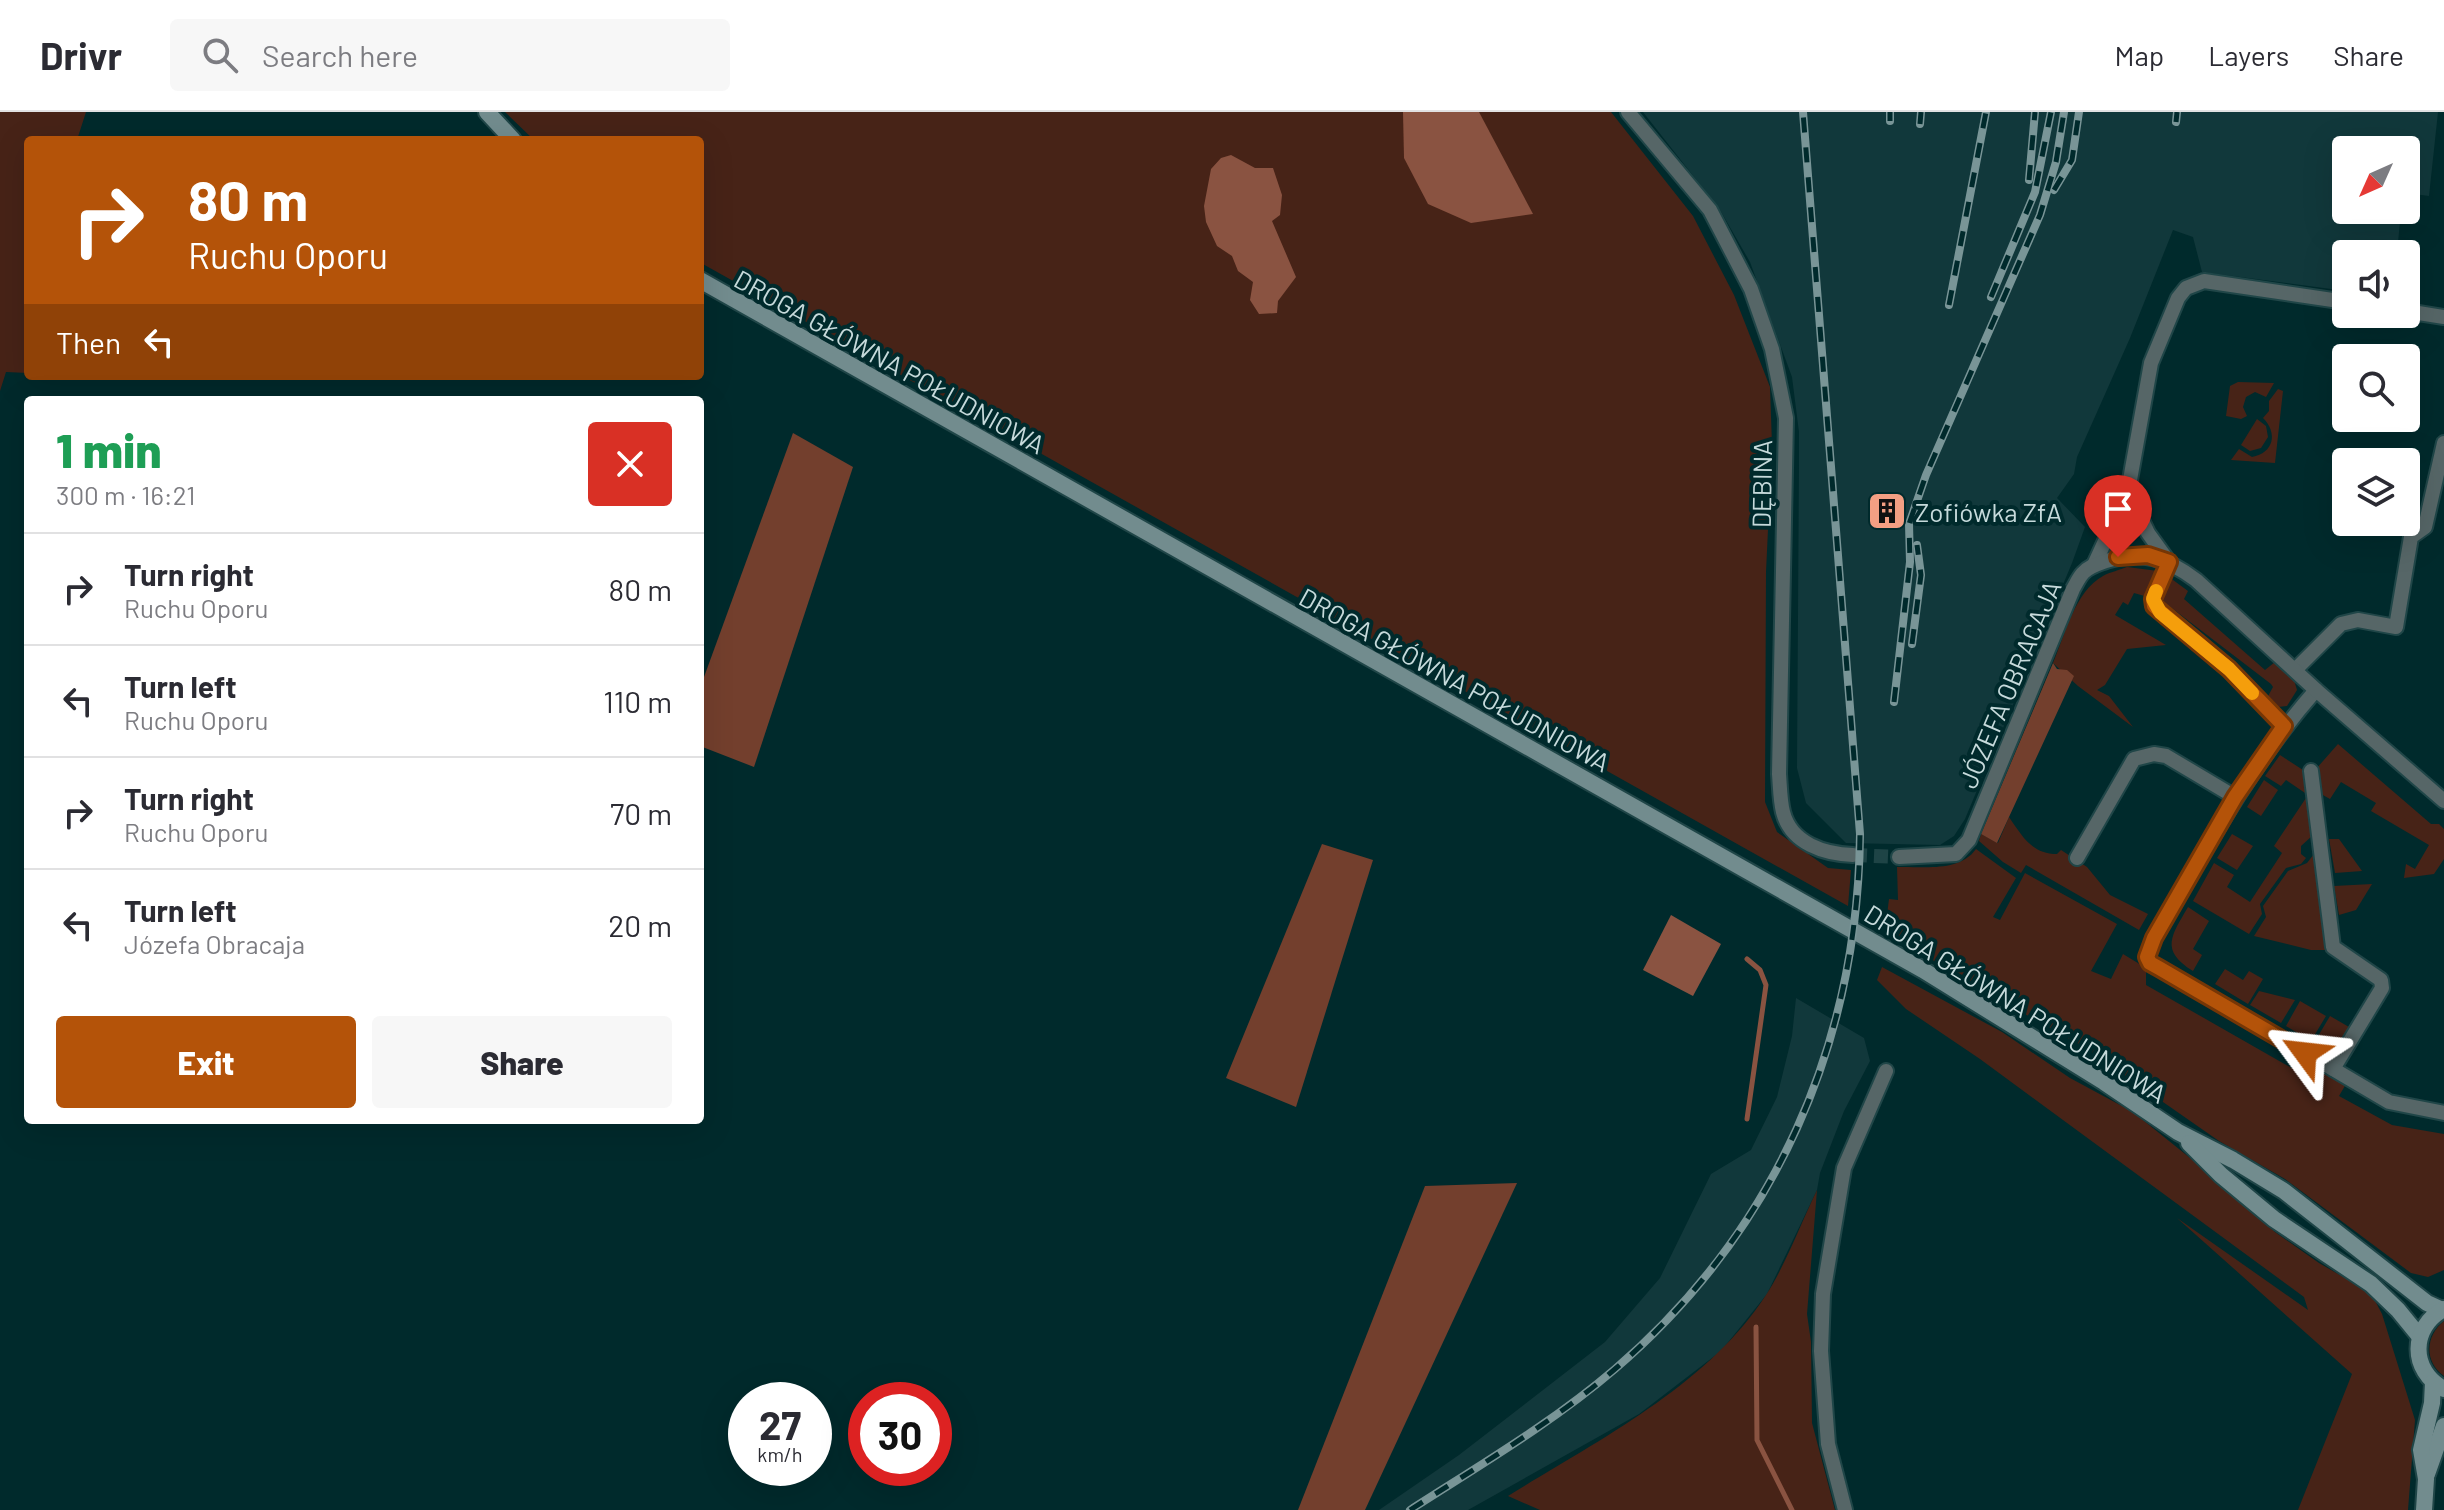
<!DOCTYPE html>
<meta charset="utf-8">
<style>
:root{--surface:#fff;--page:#f7f7f7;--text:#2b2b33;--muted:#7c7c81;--line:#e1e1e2;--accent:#b45309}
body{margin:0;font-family:Barlow,sans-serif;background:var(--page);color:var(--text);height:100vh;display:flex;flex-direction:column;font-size:30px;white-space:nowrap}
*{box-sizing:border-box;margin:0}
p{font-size:26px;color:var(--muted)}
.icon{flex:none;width:44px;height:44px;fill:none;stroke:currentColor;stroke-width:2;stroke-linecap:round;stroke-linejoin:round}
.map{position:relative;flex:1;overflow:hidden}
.panel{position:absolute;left:24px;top:284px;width:680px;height:728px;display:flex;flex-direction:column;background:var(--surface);border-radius:8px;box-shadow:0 8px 32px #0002}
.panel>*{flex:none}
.guide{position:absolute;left:24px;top:24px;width:680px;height:244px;border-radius:8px;box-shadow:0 8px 32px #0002;background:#b45309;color:#fff;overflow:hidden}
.needle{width:52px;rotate:225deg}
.tools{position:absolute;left:2332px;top:24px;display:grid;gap:16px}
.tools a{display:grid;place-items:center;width:88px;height:88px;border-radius:8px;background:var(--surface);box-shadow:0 8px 32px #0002;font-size:40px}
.speed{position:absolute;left:728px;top:1270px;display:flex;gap:16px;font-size:40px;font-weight:700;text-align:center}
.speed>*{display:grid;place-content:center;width:104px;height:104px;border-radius:50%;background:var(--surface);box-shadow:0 8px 32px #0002;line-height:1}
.speed small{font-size:20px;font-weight:400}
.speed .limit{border:12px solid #d22;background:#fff;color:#111}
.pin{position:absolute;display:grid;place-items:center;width:68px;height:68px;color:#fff;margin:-82px -34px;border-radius:50% 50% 50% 0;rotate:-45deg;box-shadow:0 0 8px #0007}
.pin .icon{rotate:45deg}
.me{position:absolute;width:88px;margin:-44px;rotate:300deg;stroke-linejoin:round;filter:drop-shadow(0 0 6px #0008)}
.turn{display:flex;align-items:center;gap:28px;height:168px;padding:0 32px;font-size:36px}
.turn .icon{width:104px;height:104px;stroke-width:2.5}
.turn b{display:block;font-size:56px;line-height:68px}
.then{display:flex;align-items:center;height:76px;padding:0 32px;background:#0003;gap:16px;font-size:30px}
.round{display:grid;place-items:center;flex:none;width:84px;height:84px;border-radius:8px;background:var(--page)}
.head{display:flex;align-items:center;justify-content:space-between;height:136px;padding:0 32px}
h1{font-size:48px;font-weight:800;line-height:60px;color:#1e9e55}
.button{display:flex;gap:16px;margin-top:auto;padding:16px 32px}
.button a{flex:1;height:92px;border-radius:8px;background:var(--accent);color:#fff;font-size:32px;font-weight:800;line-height:92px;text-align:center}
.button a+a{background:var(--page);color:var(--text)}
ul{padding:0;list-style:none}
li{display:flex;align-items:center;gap:24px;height:112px;padding:0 32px;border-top:2px solid var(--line)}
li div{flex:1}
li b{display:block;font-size:30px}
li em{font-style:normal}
header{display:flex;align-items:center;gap:48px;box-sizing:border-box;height:112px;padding:0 40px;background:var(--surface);border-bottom:2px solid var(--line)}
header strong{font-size:38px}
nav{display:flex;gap:44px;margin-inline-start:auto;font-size:28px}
.search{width:560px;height:72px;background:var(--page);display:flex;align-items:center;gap:20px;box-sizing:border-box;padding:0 28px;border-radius:8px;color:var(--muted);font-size:30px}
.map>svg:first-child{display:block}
.built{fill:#11383b}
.green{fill:#472317}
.forest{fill:#733f2d}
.water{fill:#8a5341}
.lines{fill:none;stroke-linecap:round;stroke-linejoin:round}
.stream{stroke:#8a5341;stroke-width:5}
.street-tunnel{stroke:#1e4446;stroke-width:14;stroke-dasharray:14 7;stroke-linecap:butt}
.street-casing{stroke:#204648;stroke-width:18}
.secondary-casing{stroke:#204648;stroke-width:20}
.street{stroke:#566667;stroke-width:14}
.secondary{stroke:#728c8e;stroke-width:16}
.rail-casing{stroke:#799597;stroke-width:8}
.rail{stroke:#002a2c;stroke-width:5;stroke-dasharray:15;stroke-linecap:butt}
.route-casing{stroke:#753606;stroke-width:20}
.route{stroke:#b45309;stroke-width:14}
.slow{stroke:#f59e0b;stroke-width:14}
.labels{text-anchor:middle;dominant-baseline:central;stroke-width:8;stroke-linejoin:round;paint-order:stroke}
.street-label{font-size:26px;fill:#c6dadb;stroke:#002a2c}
.poi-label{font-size:26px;fill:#c6dadb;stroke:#002a2c;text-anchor:start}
</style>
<header>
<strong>Drivr</strong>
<div class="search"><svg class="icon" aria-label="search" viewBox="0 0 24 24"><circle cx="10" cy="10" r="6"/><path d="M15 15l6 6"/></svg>Search here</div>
<nav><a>Map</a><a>Layers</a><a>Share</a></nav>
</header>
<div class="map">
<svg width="2444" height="1398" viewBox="0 0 2444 1398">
<rect width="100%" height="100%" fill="#002a2c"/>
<g class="built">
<polygon points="1643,0 2438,0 2429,84 2406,81 2406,38 2346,38 2346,98 2401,98 2397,142 2346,142 2346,179 2202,160 2193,125 2173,118 2130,226 2077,345 2074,362 2057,386 2085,415 2072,451 1965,707 1954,724 1940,733 1846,731 1806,691 1797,656 1799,352 1799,320 1792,265 1750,150 1720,98"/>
<polygon points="1796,886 1864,926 1870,949 1844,999 1820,1061 1817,1078 1767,1182 1721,1239 1639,1302 1468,1398 1379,1398 1459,1343 1605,1230 1660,1166 1711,1062 1751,1038 1777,985 1792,924"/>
</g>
<g class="green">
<polygon points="0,0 86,0 77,28 28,28 28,261 6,260 0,279"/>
<polygon points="505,0 1611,0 1693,104 1734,183 1770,275 1772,333 1766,460 1765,690 1777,720 1828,756 1851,758 1848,794 701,151 700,28 534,28"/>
<polygon points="2238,270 2274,271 2266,285 2255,280 2246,285 2243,295 2247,304 2241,307 2226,304 2230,274"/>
<path d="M2278,277L2283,279L2275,351L2231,348L2239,337L2252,345C2274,341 2278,321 2263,306L2269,299V289Z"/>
<polygon points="2257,307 2266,314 2268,325 2261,336 2250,339 2241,333"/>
<path d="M2127,455L2158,459L2148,485L2134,481L2128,493L2123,490L2115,503L2166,533L2127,537L2105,573L2097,578L2109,584L2133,615L2078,574L2053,551C2065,523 2075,479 2103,464C2110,460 2120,458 2127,455Z"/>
<polygon points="2169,465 2188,479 2184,487 2265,558 2275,550 2294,568 2297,578 2287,594 2278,595 2267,586 2273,575 2271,572 2164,490 2161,485"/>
<polygon points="2338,632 2431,712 2439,712 2444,717 2444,747 2434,762 2404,766 2406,752 2415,757 2429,733 2371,699 2376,691 2341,670 2330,687 2321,682 2316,657"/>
<polygon points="2280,643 2306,660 2312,724 2301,734 2301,742 2306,746 2301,752 2286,756 2260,792 2262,802 2249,822 2193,789 2214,751 2234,763 2227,775 2250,790 2282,741 2274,734 2308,683 2286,668 2281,674 2265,664"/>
<polygon points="2264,668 2278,678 2261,704 2247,695"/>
<path d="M2009,705C2022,724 2032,742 2057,742L2061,738L2087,755L2110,783L2148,802L2139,818L2026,753L2021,761L2003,750L1979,729L1981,722L1998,731Z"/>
<polygon points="2232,722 2253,734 2237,758 2217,746"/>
<polygon points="2329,727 2339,727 2362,759 2335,761"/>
<path d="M1976,737L2016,766L1993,805L2000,808L2025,761L2117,812L2091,859L2111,867L2123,842L2146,856V873L2311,967L2314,954L2346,972L2339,984L2392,1013L2444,1022V1158L2428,1165L2411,1161L2285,1067L2219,1029L2084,935L1980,877L1885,819L1889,787L1898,788L1897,755C1923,754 1959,761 1976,737Z"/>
<polygon points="2314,742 2326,838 2311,838 2254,824 2266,805 2263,794 2288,759 2307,751"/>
<polygon points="2372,772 2356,798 2339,803 2334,774"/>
<path d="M2188,795L2209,809L2193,837L2202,843L2193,859C2159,838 2172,823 2188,795Z"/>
<polygon points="1882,855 2002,920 2070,966 2133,1000 2210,1062 2275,1120 2319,1151 2371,1181 2382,1202 2415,1308 2408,1398 2298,1398 2352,1262 2177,1106 2308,1198 2304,1185 1980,947 1906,897 1877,868"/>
<polygon points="2225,857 2243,868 2249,859 2263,867 2248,892 2215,872"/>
<polygon points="2259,879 2295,888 2281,911 2250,893"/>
<polygon points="2300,889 2326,904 2311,929 2286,914"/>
<polygon points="2330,904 2349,915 2335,939 2331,941 2314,931"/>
<path d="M1817,1078L1807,1202L1811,1230L1812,1311L1835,1398H1540L1508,1384C1597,1329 1708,1273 1766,1183C1786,1152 1801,1111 1817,1078Z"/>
<path d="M2444,1209V1264C2424,1250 2425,1224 2444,1209Z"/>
</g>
<g class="forest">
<polygon points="793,321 853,355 754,655 700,634 700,576"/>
<polygon points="2053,551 2057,557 2067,558 2074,564 1997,731 1981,722"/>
<polygon points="1322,732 1373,748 1296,995 1226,966"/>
<polygon points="1517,1071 1365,1398 1298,1398 1425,1074"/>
</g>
<g class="water">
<polygon points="1403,0 1479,0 1533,102 1471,111 1428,92 1404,46"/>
<polygon points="1231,43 1255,56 1273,56 1282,83 1280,103 1272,109 1296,165 1278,189 1277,201 1259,202 1250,188 1253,170 1238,159 1232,144 1217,134 1206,110 1204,94 1211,57 1221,46"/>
<polygon points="1671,803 1721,832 1693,884 1643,858"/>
</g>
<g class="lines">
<g class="stream">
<polyline points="1747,847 1760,858 1766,873 1747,1007"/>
<polyline points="1756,1215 1757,1328 1792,1398"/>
</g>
<polyline class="street-tunnel" points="1853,743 1899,745"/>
<defs>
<g id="street">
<path d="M1628,0L1710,98L1751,177L1772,237L1786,306L1779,662C1780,674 1780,688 1783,700C1791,732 1825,742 1853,743"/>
<polyline points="2406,199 2444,205"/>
<polyline points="2128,379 2148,421 2169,450 2153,487 2154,494 2229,557 2284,614"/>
<polyline points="2094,453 2128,379 2151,251 2178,186 2186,176 2204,169 2346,190"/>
<polyline points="2295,558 2341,512 2358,508 2396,515 2411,425 2425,415 2444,331"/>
<path d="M2311,659L2333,835L2381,868L2382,876L2333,957L2159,856L2150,851L2147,845L2154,826C2204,740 2250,653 2316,578"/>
<path d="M1899,745L1956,742L1969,728L2073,477C2076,472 2079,465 2083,461C2089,454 2098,452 2106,449C2141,438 2167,446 2196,468L2316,578L2444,689"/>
<polyline points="2077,746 2134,647 2154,642 2166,644 2235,685"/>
<polyline points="2333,957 2389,990 2444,1001"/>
<polyline points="1845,1398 1828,1332 1821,1239 1823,1182 1844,1056 1886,959"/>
</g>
<g id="secondary">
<polyline points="487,0 513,28"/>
<polyline points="700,168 1923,858 2104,970 2178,1020 2233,1048 2284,1079 2427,1191 2442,1198"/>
<polyline points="2189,1031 2221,1063 2274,1107 2371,1172 2398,1198 2420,1225"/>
<path d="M2444,1197C2410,1215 2410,1259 2444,1277"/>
<polyline points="2427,1362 2444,1314"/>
<polyline points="2424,1398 2426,1367 2421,1338 2432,1291 2433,1270"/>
</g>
</defs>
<use href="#street" class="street-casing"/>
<use href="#secondary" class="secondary-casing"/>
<use href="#street" class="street"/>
<use href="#secondary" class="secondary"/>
<defs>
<g id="rail">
<polyline points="1890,9 1890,0"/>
<polyline points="2176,10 2177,0"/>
<polyline points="1920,12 1921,0"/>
<polyline points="2029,68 2035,0"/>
<polyline points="2054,78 2072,48 2079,0"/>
<polyline points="1991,185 2035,80 2051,0"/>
<polyline points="1949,193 1986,0"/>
<polyline points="1912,532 1921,463 1917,433"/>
<polyline points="1894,590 1910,450 1909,412 1926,363 2040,103 2056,50 2064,0"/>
<path d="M1410,1398C1480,1353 1552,1311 1615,1257C1775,1120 1858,931 1860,722L1803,0"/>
</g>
</defs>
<use href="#rail" class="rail-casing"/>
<use href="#rail" class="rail"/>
</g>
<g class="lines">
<defs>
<polyline id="route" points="2118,445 2148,443 2169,450 2153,487 2154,494 2229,557 2284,614 2235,685 2154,826 2147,845 2150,851 2159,856 2305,941"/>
</defs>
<use href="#route" class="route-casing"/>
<use href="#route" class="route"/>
<polyline class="slow" points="2156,479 2153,487 2160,500 2229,557 2252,581"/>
</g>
<defs>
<symbol id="building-square" viewBox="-11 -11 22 22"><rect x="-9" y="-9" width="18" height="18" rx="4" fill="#f39f83" stroke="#002a2c"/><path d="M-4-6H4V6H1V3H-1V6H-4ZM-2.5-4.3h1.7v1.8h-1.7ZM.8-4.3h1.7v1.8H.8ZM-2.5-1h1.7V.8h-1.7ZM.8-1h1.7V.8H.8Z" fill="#111"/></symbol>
</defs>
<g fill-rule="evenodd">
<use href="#building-square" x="1865" y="377" width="44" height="44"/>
</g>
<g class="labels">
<g class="street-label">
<text transform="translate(890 249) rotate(29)">DROGA GŁÓWNA POŁUDNIOWA</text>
<text transform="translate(1761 372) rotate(-89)">DĘBINA</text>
<text transform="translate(1455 567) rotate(29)">DROGA GŁÓWNA POŁUDNIOWA</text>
<text transform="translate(2009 572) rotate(-67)">JÓZEFA OBRACAJA</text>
<text transform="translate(2016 891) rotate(32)">DROGA GŁÓWNA POŁUDNIOWA</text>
</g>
<g class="poi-label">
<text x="1915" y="399">Zofiówka ZfA</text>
</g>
</g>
</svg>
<div class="tools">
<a><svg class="needle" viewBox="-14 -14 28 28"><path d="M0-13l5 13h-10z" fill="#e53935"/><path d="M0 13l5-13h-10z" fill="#7c7c81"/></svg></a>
<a><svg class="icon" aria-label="sound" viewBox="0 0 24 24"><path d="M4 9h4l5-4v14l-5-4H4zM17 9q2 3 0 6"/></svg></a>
<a><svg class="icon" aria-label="search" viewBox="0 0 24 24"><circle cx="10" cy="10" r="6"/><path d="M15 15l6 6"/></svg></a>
<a><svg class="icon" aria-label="layers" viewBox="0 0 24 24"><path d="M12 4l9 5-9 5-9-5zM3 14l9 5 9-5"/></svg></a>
</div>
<div class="speed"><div>27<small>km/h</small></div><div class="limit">30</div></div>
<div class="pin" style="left:2118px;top:445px;background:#d93025"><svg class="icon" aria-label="arrive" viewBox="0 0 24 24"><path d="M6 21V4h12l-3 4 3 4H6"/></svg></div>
<svg class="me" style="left:2305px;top:941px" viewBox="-20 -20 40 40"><path d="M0-17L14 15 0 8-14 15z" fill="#b45309" stroke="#fff" stroke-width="4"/></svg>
<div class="guide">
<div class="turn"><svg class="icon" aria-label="right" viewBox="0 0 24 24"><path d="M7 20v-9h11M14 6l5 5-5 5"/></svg><div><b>80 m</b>Ruchu Oporu</div></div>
<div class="then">Then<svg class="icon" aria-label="left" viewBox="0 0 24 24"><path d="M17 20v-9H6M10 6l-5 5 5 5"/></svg></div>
</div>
<section class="panel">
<div class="head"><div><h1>1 min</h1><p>300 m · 16:21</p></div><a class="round" style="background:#d93025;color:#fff"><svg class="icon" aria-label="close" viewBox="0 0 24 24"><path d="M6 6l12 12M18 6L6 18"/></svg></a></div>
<ul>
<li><svg class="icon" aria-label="right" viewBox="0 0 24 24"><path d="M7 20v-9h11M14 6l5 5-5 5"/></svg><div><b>Turn right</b><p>Ruchu Oporu</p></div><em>80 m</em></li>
<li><svg class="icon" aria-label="left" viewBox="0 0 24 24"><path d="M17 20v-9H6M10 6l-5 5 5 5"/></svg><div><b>Turn left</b><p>Ruchu Oporu</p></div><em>110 m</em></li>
<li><svg class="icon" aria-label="right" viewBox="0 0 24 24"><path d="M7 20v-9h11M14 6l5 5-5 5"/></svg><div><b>Turn right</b><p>Ruchu Oporu</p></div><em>70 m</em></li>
<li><svg class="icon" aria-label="left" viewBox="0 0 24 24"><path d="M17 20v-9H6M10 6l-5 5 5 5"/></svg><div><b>Turn left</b><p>Józefa Obracaja</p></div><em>20 m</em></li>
</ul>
<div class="button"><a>Exit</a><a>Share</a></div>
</section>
</div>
